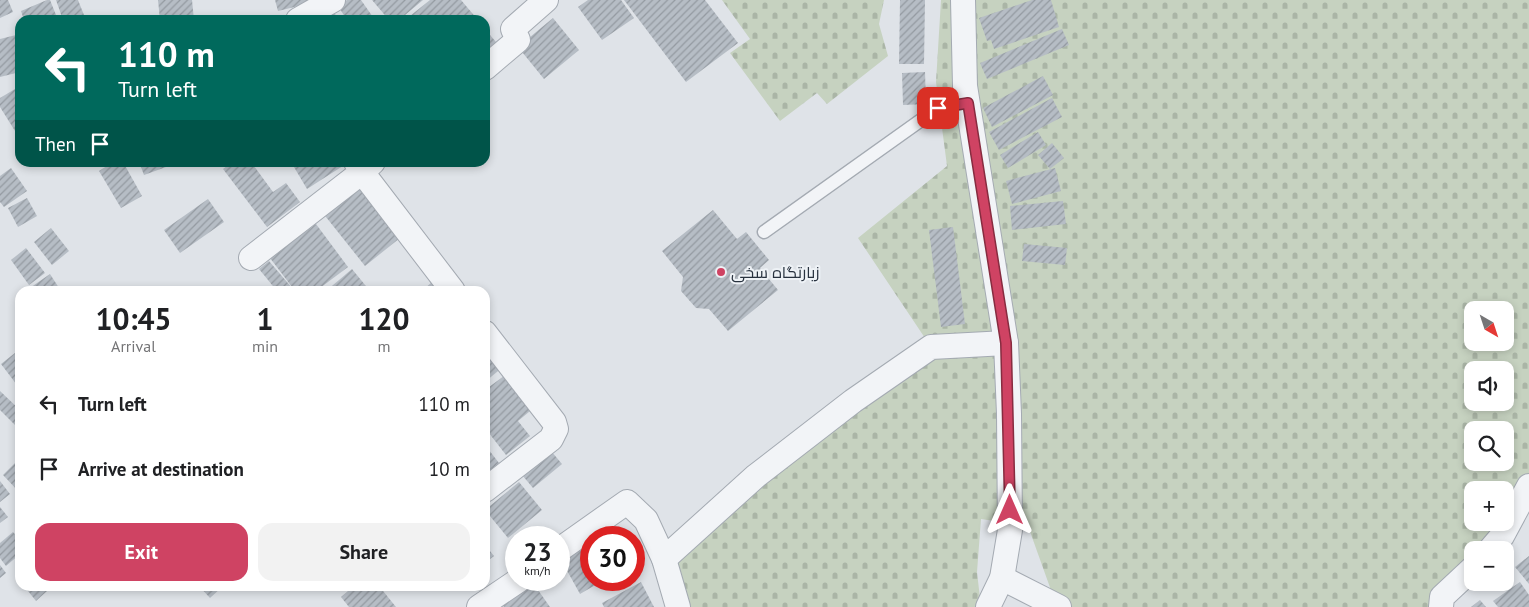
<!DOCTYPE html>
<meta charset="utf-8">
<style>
:root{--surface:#fff;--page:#f2f2f2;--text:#202124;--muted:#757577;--accent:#cf4363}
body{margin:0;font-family:"PT Sans",Cairo,sans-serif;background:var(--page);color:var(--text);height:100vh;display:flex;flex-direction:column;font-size:19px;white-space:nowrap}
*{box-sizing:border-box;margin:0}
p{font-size:16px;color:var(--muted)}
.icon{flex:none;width:28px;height:28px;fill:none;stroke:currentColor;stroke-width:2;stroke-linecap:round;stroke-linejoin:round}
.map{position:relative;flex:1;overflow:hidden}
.drawer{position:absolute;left:15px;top:286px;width:475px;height:305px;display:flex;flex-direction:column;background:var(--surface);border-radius:15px;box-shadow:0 2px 8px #0003}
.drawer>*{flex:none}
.guide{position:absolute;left:15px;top:15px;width:475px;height:152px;border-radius:15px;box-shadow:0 2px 8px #0003;background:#00695c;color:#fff;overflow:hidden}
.needle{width:32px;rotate:141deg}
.tools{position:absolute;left:1464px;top:301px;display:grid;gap:10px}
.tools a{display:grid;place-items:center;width:50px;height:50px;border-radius:10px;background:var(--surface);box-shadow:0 2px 8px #0003;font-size:25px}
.speed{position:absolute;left:505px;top:526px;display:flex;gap:10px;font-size:25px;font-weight:700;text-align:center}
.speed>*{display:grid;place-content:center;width:65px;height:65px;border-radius:50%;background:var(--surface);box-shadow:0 2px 8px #0003;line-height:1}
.speed small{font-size:12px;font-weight:400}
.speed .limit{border:8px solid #d22;background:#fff;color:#111}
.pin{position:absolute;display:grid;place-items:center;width:42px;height:42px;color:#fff;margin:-21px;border-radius:10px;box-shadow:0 2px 8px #0006}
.me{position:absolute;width:55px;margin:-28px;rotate:0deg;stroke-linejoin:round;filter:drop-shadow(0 0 4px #0008)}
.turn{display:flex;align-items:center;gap:18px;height:105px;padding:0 20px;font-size:22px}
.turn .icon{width:65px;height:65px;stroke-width:2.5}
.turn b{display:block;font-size:35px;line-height:42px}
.then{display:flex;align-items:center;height:48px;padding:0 20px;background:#0003;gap:10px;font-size:19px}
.eta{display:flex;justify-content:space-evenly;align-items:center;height:85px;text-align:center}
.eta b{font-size:30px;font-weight:700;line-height:35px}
.cta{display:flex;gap:10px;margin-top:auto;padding:10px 20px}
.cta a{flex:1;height:58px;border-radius:15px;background:var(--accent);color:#fff;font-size:20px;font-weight:700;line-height:58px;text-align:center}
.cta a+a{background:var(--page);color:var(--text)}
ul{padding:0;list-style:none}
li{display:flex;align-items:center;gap:15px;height:65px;padding:0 20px}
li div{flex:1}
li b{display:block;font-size:19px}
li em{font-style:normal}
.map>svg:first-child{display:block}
.cemetery{fill:url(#cemetery-stones);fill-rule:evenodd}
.building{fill:url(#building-hatch)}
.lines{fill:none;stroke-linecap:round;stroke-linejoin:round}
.lane-casing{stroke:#a4aab2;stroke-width:15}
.street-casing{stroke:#a4aab2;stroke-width:26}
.lane{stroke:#f2f4f7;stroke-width:12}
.street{stroke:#f2f4f7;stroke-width:24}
.route-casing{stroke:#872c40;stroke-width:12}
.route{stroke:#cf4363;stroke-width:9}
.poi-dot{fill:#cf4363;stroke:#eef2f6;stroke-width:2}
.labels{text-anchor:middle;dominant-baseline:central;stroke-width:4;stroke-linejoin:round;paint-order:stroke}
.poi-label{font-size:16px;fill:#28323f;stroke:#eef2f6;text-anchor:start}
</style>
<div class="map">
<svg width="1529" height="607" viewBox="0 0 1529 607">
<defs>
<pattern id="cemetery-stones" width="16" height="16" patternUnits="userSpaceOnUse" patternTransform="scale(1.25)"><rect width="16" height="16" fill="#c6d2c0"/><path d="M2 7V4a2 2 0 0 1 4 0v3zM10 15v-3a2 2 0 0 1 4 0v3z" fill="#aab5a6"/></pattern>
<pattern id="building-hatch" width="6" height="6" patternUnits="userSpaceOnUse" patternTransform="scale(1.25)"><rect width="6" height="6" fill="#b6bdc5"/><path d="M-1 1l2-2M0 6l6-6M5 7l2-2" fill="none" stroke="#949aa1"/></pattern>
</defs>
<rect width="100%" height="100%" fill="#dfe3e8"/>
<g class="cemetery">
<polygon points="722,0 884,0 879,24 888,56 827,104 817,93 780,121 730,53 750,39"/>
<path d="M941,0H1529V486L1490,550H1472V569L1441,607H1057L1028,526L981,519L977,572L981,607H678L664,559L931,347L858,238L947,166L936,82ZM1472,310H1505V342H1472ZM1472,370H1505V402H1472ZM1472,430H1505V462H1472ZM1472,490H1505V522H1472Z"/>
</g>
<g class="building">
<polygon points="0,0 8,0 13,12 0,18"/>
<polygon points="47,0 50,0 58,20 24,20 21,11"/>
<polygon points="56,0 78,0 86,20 63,20"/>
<polygon points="158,0 192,0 194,20 160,20"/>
<polygon points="275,0 319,0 319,1 278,11"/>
<polygon points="347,0 361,0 375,20 347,20 338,6"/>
<polygon points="372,0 423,0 399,20 389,20"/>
<polygon points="430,0 461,0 478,20 405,20"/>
<polygon points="588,0 621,0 634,18 602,40 578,7"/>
<polygon points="624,0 705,0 738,43 686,82"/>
<polygon points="900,0 925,0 924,64 899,64"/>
<polygon points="1032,0 1051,0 1059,27 994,49 991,40 987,41 979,18"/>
<polygon points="333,11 339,20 320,20"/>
<polygon points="553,18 579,50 544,79 518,47"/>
<polygon points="485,29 496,42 485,51"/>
<polygon points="1062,29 1069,45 987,79 980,63"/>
<polygon points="20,34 20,72 0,77 0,39"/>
<polygon points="925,72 926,104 903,105 902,73"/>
<polygon points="1043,76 1053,95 992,127 983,108"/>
<polygon points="20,86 20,127 15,131 0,107 0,98"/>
<polygon points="1052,98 1062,117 999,150 989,132"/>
<polygon points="1038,132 1046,145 1008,168 1000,155"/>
<polygon points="1052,143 1064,158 1050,169 1038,155"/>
<polygon points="113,162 123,162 142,196 121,208 99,171"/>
<polygon points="139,162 176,162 177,163 144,175"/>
<polygon points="232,162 251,162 273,192 286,183 300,202 267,227 223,169"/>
<polygon points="291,162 349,162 307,189"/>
<polygon points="11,168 27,191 4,207 0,202 0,176"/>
<polygon points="1055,168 1061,191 1012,204 1006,181"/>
<polygon points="356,184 400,238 365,266 322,212"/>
<polygon points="27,198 37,216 18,227 8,208"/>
<polygon points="208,199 224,222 180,253 164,230"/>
<polygon points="1063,201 1066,224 1012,230 1010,206"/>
<polygon points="713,210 737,239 746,232 769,260 760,268 778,290 728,331 709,309 696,308 681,291 683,277 662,251"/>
<polygon points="316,224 348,267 316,291 295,291 270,258"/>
<polygon points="953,227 965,324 941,327 929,230"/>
<polygon points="51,228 69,251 52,265 34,242"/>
<polygon points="1024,244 1067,248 1065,265 1022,261"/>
<polygon points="26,248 45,273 29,285 11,260"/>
<polygon points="269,261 293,289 290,291 277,291 259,269"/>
<polygon points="352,269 370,291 326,291"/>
<polygon points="50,274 61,291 28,291 27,290"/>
<polygon points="431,283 438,291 422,291"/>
<polygon points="485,341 505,365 485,382"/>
<polygon points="20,349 20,383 17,385 1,364"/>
<polygon points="508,373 535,407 518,421 530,436 506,455 485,428 485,390"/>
<polygon points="0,391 20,410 20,423 17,427 0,410"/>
<polygon points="485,445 499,463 485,474"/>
<polygon points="546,445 562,464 533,488 517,469"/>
<polygon points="20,458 20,493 3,475"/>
<polygon points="0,481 10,494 0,502"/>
<polygon points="519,482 542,510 508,538 485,510"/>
<polygon points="0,507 8,517 0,523"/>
<polygon points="13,532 20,540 20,554 6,566 0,558 0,543"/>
<polygon points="591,541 591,580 604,580 580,594 560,558"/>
<polygon points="485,545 494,556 485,563"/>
<polygon points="1529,556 1529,584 1515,567"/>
<polygon points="0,565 6,573 0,578"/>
<polygon points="531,580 550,607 504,607 500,601"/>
<polygon points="641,582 654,607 604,607 602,603"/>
<polygon points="1520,582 1529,595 1529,607 1498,607 1493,601"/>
<polygon points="24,586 43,586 47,591 36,601"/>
<polygon points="199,586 223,586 210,598"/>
<polygon points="354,586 379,586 396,607 349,607 341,597"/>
<polygon points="1480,600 1486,607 1471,607"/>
</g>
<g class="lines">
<defs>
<polyline id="lane" points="764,232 938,108 968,103"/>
<g id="street">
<polyline points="963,0 965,86 1006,343 1009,414 1010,530 1002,578 988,607"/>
<polyline points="298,20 333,0"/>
<polyline points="485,68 518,40 513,29 546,0"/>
<polyline points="373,162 362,172 453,291"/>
<polyline points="251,258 362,172 356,162"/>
<polyline points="485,333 554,422 556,429 551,439 485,490"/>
<polyline points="559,550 627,502 646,520 664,559 678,607"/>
<polyline points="1490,550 1502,536 1529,486"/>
<polyline points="664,559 756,476 853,401 931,347 1006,343"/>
<polyline points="1002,578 1059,607"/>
<polyline points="479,607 519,580"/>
<polyline points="1441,607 1442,597 1472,569"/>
</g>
</defs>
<use href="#lane" class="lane-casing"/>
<use href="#street" class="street-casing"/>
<use href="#lane" class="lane"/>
<use href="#street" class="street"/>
</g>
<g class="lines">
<defs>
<polyline id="route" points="938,108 968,103 1006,343 1010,510"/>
</defs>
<use href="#route" class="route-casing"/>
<use href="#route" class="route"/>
</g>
<circle class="poi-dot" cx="721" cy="272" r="5"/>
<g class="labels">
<g class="poi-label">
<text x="731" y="272">زیارتگاه سخی</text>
</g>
</g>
</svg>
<div class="tools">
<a><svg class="needle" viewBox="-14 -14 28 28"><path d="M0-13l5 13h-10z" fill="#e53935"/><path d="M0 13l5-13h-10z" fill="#757577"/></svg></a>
<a><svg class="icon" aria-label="sound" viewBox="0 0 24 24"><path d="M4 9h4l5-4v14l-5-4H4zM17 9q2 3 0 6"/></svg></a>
<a><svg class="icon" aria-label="search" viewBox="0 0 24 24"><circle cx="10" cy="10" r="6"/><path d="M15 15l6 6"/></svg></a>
<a>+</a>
<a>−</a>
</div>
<div class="speed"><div>23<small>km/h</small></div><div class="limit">30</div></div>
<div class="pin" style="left:938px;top:108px;background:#d93025"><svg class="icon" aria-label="arrive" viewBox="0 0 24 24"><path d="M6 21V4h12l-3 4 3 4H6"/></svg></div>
<svg class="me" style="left:1010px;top:510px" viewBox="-20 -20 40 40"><path d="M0-17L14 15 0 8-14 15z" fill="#cf4363" stroke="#fff" stroke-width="4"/></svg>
<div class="guide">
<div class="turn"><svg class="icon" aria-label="left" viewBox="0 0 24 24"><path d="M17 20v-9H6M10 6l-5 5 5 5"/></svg><div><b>110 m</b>Turn left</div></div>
<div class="then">Then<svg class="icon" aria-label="arrive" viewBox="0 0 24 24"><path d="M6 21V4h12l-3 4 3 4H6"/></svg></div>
</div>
<section class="drawer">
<div class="eta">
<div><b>10:45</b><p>Arrival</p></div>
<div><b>1</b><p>min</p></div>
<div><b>120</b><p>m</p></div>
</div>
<ul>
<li><svg class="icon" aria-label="left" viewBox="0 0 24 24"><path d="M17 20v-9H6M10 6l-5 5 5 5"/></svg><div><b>Turn left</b></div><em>110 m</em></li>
<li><svg class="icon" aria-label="arrive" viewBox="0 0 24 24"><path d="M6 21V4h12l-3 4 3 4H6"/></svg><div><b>Arrive at destination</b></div><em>10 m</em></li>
</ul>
<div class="cta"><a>Exit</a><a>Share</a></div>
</section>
</div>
